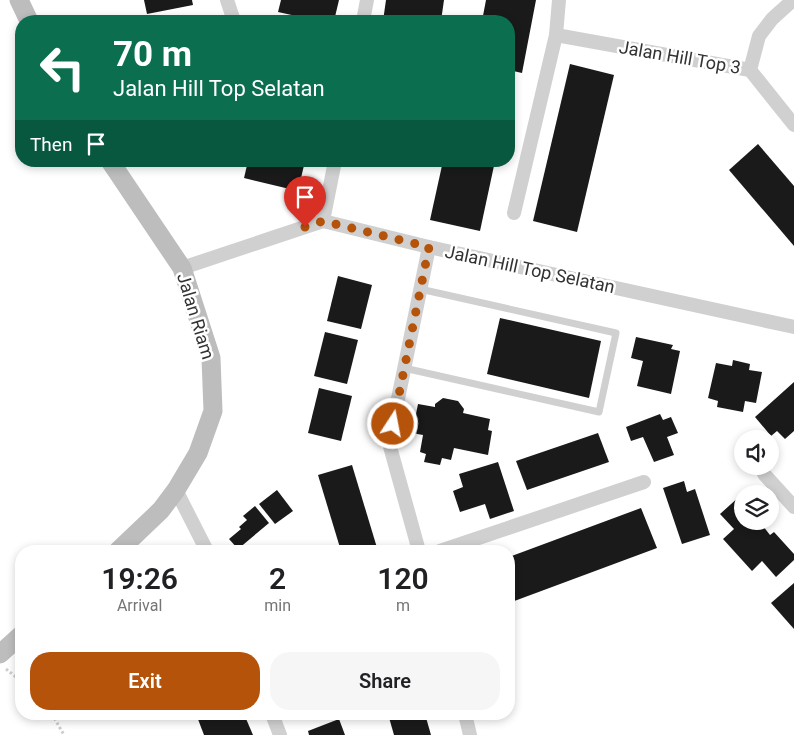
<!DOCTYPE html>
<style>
:root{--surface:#fff;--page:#f6f6f6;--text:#202124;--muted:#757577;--accent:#b45309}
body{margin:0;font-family:Roboto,sans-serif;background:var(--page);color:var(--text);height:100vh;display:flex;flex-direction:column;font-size:19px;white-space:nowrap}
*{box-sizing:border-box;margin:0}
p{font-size:16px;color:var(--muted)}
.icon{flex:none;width:28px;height:28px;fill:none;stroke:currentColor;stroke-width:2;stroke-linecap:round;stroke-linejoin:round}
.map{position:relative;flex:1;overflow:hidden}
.side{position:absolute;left:15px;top:545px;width:500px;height:175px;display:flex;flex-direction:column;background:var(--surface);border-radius:20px;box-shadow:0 2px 8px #0003}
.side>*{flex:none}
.guide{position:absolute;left:15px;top:15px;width:500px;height:152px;border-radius:20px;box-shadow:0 2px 8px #0003;background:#0b6e4f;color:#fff;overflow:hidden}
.tools{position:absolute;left:734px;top:430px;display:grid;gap:10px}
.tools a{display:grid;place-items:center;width:45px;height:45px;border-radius:50%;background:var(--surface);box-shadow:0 2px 8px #0003;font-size:25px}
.pin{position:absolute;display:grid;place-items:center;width:42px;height:42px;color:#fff;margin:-51px -21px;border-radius:50% 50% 50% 0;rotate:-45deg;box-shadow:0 0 5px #0007}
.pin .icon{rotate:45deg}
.me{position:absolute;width:55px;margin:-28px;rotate:11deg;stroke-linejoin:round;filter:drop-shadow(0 0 4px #0008)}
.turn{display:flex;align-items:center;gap:18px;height:105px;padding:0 15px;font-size:22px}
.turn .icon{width:65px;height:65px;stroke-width:2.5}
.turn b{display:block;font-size:35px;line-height:42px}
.then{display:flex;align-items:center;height:48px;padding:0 15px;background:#0003;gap:10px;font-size:19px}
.eta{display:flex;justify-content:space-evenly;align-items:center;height:85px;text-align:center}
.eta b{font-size:30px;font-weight:600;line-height:35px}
.action{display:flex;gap:10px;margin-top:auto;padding:10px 15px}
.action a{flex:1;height:58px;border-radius:20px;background:var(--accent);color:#fff;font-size:20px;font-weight:600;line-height:58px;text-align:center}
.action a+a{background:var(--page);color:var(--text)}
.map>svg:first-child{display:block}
.building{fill:#1a1a1a}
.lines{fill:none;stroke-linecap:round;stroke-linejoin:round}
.path{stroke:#cdcdcd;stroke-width:3;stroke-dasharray:2.5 2.5;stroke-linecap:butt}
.service{stroke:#d0d0d0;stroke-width:7}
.minor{stroke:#d0d0d0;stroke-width:14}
.secondary{stroke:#bdbdbd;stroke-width:19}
.route{stroke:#b45309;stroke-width:9;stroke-dasharray:0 16.2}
.labels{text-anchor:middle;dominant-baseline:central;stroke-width:5;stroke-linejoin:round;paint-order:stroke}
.street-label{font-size:18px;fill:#333;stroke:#fff}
</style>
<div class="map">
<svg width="794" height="735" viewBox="0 0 794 735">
<rect width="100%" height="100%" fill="#fff"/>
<g class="building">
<polygon points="144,0 192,0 193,5 147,14"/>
<polygon points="281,0 339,0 334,21 319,21 278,12"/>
<polygon points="386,0 444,0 441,21 383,21"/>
<polygon points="486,0 536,0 522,73 509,70 509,21 482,21"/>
<polygon points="197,17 198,21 182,21 182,20"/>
<polygon points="570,64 614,75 577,232 533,221"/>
<polygon points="758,144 794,186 794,246 729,170"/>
<polygon points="248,161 305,161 298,191 244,178"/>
<polygon points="392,161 413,161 411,167"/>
<polygon points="443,161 495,161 480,231 430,220"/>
<polygon points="338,276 372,285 361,329 327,321"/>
<polygon points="500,318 601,341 589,398 487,374"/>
<polygon points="325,332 358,340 347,384 314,376"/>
<polygon points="636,337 673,345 671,349 680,351 671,394 637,386 643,361 631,358"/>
<polygon points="733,360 750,364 749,370 762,372 756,403 745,401 743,412 717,407 718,401 708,398 716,363 732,366"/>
<polygon points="794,382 794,431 785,439 777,431 771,436 755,417"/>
<polygon points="319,388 352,396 341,441 308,433"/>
<polygon points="443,398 458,401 464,409 463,413 490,419 488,430 492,431 488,455 454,448 451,460 442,458 440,465 424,462 426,454 420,452 423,435 412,433 418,404 435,407 435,404"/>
<polygon points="660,414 663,420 671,417 678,433 667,437 674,455 654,462 643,437 631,441 626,427"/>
<polygon points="598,433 609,462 527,490 516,461"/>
<polygon points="498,462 514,511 490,519 485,504 460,512 453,491 463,487 459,474"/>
<polygon points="352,465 378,551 341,551 318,475"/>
<polygon points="684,481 687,492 695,489 710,535 682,544 663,488"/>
<polygon points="277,490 293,511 275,524 259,504"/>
<polygon points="740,496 742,499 742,521 764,521 766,524 763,526 770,535 774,532 794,554 794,560 776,577 762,561 752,571 723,539 734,529 720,514"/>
<polygon points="255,506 269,523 238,549 229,539 241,529 239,527 247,520 243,516"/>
<polygon points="641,508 657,548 509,603 509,557"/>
<polygon points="794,583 794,629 771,603"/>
<polygon points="196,714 244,714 253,735 204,735"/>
<polygon points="388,714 425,714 431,735 394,735"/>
<polygon points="339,719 345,735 309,735 308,731"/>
</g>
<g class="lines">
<g class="path">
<polyline points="6,669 21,681"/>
<polyline points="52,714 64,735"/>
</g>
<polyline class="service" points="404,368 599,412 616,333 420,289"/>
<g class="minor">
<polyline points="227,0 234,21"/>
<polyline points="363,21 367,0"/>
<polyline points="556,35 750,70 759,36 772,19 793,0"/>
<polyline points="750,70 794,125"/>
<polyline points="514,213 556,35 559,0"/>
<polyline points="323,221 335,161"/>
<polyline points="182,268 323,221 429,247 794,327"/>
<polyline points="764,474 794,507"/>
<polyline points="176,490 207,551"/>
<polyline points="419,551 389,443 429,247"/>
<polyline points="440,551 644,482"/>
<polyline points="272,714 280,735"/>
<polyline points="465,714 470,735"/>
</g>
<g class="secondary">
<polyline points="19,0 29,21"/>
<polyline points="110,161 182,268 211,358 213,411 198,453 176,490 161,510 118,551"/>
<polyline points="0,654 21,635"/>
</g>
</g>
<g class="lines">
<polyline class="route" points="305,227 323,221 429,247 393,424"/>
</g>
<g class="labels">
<g class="street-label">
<text transform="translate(680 57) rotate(10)">Jalan Hill Top 3</text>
<text transform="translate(530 269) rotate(12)">Jalan Hill Top Selatan</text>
<text transform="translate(196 316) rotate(73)">Jalan Riam</text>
</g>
</g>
</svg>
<div class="tools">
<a><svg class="icon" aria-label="sound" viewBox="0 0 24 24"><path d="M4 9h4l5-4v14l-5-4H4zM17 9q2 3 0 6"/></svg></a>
<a><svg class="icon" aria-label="layers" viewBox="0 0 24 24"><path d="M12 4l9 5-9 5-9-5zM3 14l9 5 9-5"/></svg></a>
</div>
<div class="pin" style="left:305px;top:227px;background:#d93025"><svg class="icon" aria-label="arrive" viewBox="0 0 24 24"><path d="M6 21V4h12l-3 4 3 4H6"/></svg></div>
<svg class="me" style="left:393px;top:424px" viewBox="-20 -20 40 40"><circle r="17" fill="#b45309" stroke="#fff" stroke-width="3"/><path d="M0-11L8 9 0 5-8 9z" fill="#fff"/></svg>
<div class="guide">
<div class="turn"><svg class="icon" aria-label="left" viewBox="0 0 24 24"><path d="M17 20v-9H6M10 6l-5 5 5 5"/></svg><div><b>70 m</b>Jalan Hill Top Selatan</div></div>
<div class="then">Then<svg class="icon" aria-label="arrive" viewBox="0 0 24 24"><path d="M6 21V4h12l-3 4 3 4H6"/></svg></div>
</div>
<section class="side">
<div class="eta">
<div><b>19:26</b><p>Arrival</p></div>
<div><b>2</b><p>min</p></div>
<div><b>120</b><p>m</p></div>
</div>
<div class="action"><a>Exit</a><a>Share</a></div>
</section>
</div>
